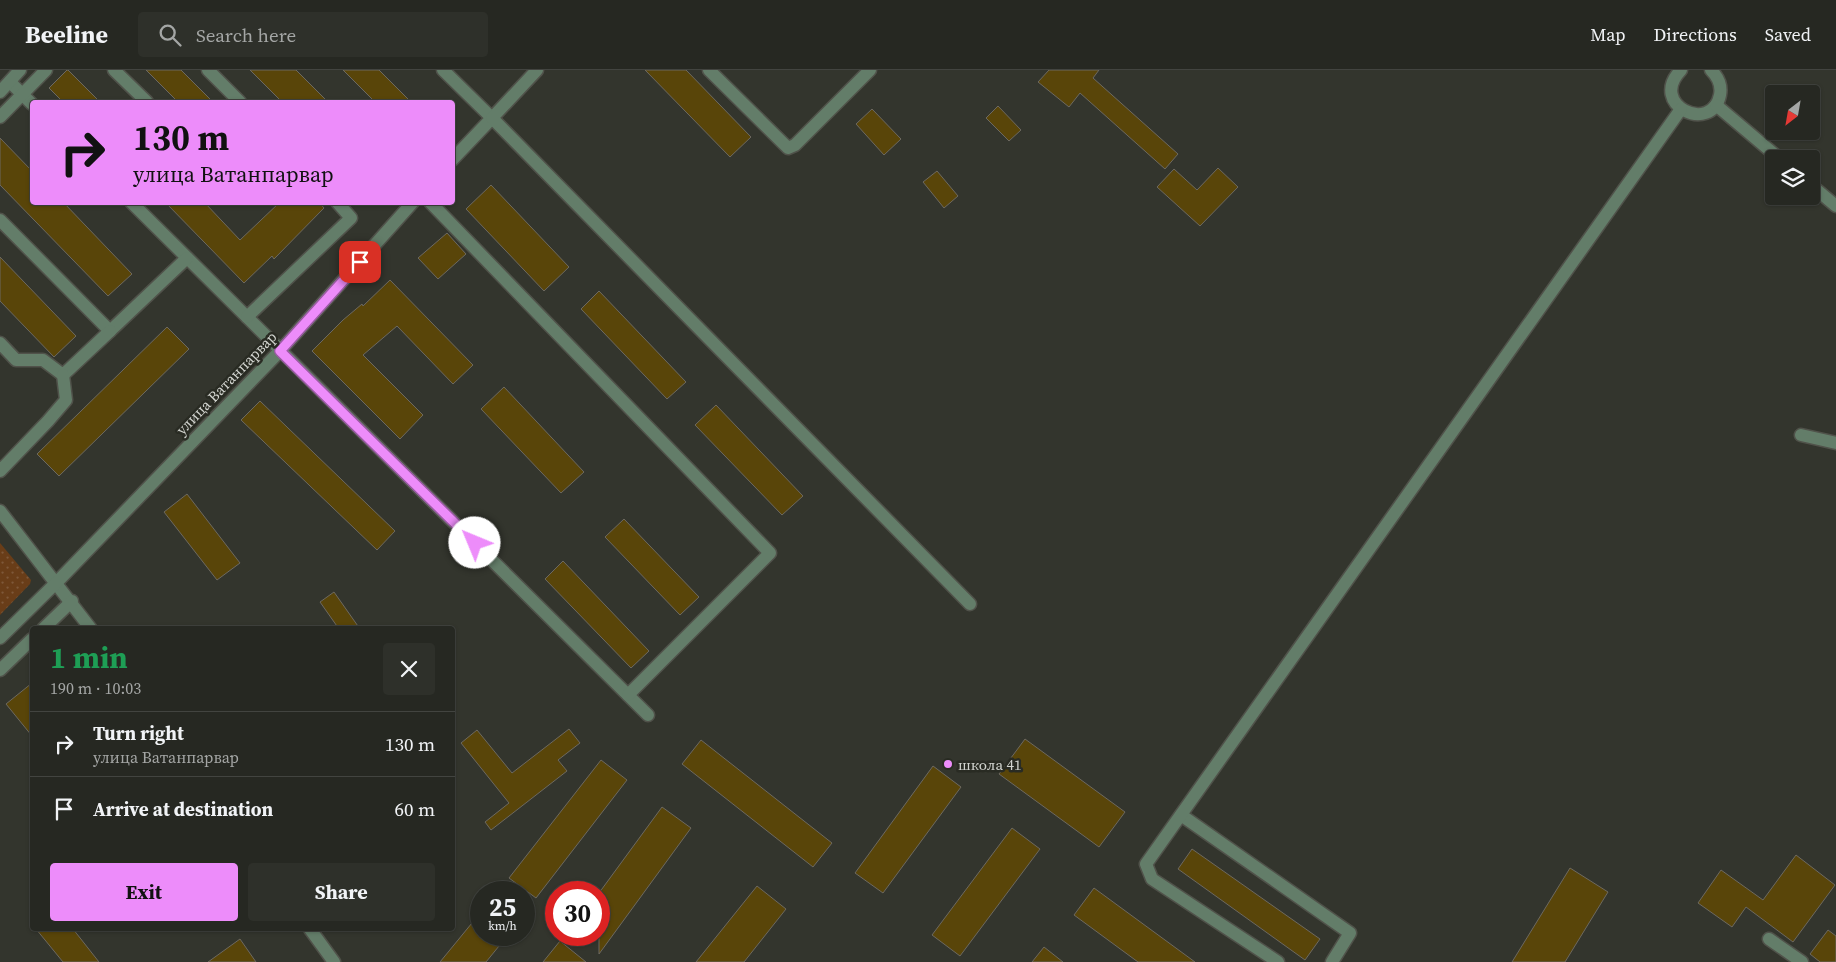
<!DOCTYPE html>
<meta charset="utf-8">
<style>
:root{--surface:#262822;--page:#2e302a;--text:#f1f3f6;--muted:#a4a6a5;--line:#424440;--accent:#ed8cfa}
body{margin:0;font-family:"Source Serif 4",serif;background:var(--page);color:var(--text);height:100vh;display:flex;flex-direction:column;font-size:19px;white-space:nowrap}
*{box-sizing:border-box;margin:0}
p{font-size:16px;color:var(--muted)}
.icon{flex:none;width:28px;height:28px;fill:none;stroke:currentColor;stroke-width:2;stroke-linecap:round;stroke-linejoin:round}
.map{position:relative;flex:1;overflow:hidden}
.side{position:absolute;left:30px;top:556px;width:425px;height:305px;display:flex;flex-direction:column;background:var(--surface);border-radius:5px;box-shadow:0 1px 4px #0004,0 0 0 1px var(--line)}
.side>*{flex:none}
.guide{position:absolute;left:30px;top:30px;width:425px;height:105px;border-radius:5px;box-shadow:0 1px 4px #0004,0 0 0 1px var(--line);background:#ed8cfa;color:#111;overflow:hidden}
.needle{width:32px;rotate:211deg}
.buttons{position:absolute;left:1765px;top:15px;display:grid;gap:10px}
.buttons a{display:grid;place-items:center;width:55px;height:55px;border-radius:5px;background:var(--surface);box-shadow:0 1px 4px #0004,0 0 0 1px var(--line);font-size:25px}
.speed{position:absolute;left:470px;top:811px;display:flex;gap:10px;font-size:25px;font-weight:700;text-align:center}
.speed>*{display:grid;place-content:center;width:65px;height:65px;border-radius:50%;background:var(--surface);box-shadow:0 1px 4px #0004,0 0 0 1px var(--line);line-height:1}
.speed small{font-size:12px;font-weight:400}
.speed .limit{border:8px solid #d22;background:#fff;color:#111}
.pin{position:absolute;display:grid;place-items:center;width:42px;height:42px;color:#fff;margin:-21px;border-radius:10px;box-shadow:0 2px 8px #0006}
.me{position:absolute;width:55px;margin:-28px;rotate:315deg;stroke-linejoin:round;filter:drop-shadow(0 0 4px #0008)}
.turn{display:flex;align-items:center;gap:18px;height:105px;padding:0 20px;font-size:22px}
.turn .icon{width:65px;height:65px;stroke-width:2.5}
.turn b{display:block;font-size:35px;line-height:42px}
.round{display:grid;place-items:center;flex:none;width:52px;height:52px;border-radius:5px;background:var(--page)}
.head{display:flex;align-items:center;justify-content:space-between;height:85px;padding:0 20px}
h1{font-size:30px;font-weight:700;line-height:38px;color:#1e9e55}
.cta{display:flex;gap:10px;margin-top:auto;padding:10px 20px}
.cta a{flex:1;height:58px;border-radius:5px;background:var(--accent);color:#111;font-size:20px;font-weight:700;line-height:58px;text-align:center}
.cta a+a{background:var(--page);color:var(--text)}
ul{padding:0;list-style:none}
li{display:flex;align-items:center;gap:15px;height:65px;padding:0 20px;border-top:1px solid var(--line)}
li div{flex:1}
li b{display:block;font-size:19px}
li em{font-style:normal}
header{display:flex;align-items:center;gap:30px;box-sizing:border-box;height:70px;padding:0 25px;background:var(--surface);border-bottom:1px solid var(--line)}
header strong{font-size:24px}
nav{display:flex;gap:28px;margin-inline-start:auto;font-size:18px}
.search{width:350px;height:45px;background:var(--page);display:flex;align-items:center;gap:12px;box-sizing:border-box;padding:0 18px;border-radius:5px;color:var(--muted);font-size:19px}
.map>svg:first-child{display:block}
.green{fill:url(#green-dots)}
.building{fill:#594509;stroke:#6d6960}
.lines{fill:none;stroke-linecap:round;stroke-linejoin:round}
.minor-casing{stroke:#50524a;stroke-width:15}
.minor{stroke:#637d69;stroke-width:12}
.route-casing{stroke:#9a5ba2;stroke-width:12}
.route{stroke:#ed8cfa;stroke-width:9}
.poi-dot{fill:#ed8cfa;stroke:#292b23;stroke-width:2}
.labels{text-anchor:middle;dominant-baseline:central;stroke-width:5;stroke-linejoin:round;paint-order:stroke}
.street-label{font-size:15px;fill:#d2d4cf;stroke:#292b23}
.poi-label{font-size:15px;fill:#d2d4cf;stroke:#292b23;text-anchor:start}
</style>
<header>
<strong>Beeline</strong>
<div class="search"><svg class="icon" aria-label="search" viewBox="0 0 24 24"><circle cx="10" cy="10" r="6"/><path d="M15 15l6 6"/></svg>Search here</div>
<nav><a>Map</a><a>Directions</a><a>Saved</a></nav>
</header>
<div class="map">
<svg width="1836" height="892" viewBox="0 0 1836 892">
<defs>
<pattern id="green-dots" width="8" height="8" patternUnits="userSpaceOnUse" patternTransform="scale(1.25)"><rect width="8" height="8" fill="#693d18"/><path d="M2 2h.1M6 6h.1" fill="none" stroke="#7e5839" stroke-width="1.8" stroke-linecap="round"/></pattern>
</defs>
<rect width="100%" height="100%" fill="#33352d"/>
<polygon class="green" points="0,473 31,510 30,514 0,545"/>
<g class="building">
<polygon points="67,0 68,0 100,32 63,32 49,18"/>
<polygon points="146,0 181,0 213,32 178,32"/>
<polygon points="250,0 296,0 328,32 282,32"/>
<polygon points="343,0 379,0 411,32 375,32"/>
<polygon points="645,0 686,0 751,67 730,87"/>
<polygon points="1049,0 1099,0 1093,8 1178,84 1165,99 1080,23 1069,37 1038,12"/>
<polygon points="998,36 1021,60 1009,71 986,48"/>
<polygon points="872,39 901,69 884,85 856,54"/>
<polygon points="0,68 32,101 32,132 63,132 132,204 108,226 0,115"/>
<polygon points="1218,98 1238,117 1200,156 1157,117 1174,99 1197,120"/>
<polygon points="937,101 958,126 944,138 923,112"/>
<polygon points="491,115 569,197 544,221 466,139"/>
<polygon points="165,132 204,132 240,170 280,132 319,132 324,138 274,189 272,186 244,213"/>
<polygon points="447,163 466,184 438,209 418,188"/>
<polygon points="0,187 76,266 54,287 0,231"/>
<polygon points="390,210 473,295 453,314 397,256 363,285 423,345 400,369 312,281 343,250 362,234 363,236"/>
<polygon points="599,221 686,312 667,329 581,239"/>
<polygon points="167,257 189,279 59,406 37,384"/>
<polygon points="504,317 584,402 561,423 481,339"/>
<polygon points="260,331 395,461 377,480 241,350"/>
<polygon points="716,335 803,426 782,445 695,355"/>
<polygon points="187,424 240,493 217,510 164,442"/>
<polygon points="624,449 699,527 680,545 605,467"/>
<polygon points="563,491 649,581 631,598 545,509"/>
<polygon points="334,522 360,559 339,559 320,532"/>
<polygon points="32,613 32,666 6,634"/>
<polygon points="569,659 580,673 558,690 567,701 491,760 485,752 509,733 461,673 477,660 512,703"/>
<polygon points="1025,669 1125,742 1099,777 999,704"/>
<polygon points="701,670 832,773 813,797 682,694"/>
<polygon points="601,690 627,710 536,828 509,808"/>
<polygon points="933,696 961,717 883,823 855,803"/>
<polygon points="662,737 691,758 599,884 599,823"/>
<polygon points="1012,758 1040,779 960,886 932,865"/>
<polygon points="1192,779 1320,869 1305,890 1178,799"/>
<polygon points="1796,785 1835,815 1793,872 1746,837 1732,857 1698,833 1721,800 1763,830"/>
<polygon points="1570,798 1608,822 1565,892 1512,892"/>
<polygon points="757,816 786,839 744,892 696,892"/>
<polygon points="1094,818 1195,892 1138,892 1074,845"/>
<polygon points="481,842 481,865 508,865 486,892 440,892"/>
<polygon points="36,859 73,859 99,892 63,892"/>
<polygon points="1828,860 1836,866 1836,892 1820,892 1810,884"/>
<polygon points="240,869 256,892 208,892"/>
<polygon points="560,871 586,892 543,892"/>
<polygon points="1044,877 1063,892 1032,892"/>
</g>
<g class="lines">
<defs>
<g id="minor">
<polyline points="114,0 147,32"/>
<polyline points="208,0 240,32"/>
<polyline points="443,0 492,48 452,90"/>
<polyline points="537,0 492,48 970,534"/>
<polyline points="709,0 788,78 795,75 870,0"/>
<path d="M1681,0C1647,35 1712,65 1720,25C1722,15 1718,7 1711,0"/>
<polyline points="10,12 32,34"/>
<polyline points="0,22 20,0"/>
<polyline points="1716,35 1780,89"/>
<polyline points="0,47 46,0"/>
<polyline points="1811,115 1836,136"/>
<polyline points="131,132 648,645"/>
<polyline points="430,132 770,483 628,625"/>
<polyline points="0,150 110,261 187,188"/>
<polyline points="247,247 351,148 337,132"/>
<polyline points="0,273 16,290 43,290 63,305 110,261"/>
<polyline points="1801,365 1836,373"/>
<polyline points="0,401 48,351 66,330 63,305"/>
<polyline points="0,441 91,559"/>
<polyline points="43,559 72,531"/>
<polyline points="0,568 57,512 280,281 413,132"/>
<polyline points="0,600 32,569"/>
<polyline points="1181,745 1350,863 1332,892"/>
<polyline points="310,859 334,892"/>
<polyline points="1769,869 1802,892"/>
<polyline points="1278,892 1152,809 1146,794 1681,39"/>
</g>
</defs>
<use href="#minor" class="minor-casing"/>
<use href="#minor" class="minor"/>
</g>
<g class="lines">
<defs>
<polyline id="route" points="360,192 280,281 475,473"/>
</defs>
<use href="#route" class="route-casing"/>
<use href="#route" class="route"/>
</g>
<circle class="poi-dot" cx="948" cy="694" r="5"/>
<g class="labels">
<g class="street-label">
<text transform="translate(226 313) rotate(-46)">улица Ватанпарвар</text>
</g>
<g class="poi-label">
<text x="958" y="694">школа 41</text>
</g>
</g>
</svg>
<div class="buttons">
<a><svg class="needle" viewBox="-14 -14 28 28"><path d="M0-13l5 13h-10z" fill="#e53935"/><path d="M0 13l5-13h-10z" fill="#a4a6a5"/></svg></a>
<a><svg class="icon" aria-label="layers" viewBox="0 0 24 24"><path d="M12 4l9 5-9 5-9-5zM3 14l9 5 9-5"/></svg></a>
</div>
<div class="speed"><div>25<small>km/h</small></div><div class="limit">30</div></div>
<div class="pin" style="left:360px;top:192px;background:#d93025"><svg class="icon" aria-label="arrive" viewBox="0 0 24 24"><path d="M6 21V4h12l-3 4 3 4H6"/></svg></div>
<svg class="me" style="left:475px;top:473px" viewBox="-20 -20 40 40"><circle r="19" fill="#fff"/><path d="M0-13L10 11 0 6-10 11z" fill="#ed8cfa"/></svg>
<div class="guide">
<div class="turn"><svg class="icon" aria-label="right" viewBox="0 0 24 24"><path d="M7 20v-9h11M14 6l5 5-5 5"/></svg><div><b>130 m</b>улица Ватанпарвар</div></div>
</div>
<section class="side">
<div class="head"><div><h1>1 min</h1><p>190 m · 10:03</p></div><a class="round"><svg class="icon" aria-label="close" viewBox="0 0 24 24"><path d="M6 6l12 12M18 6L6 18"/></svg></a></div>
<ul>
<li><svg class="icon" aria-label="right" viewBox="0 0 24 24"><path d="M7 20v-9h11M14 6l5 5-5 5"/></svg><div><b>Turn right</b><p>улица Ватанпарвар</p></div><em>130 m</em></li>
<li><svg class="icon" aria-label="arrive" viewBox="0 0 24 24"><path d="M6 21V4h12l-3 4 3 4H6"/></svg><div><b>Arrive at destination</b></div><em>60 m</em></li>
</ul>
<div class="cta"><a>Exit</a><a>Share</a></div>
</section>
</div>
